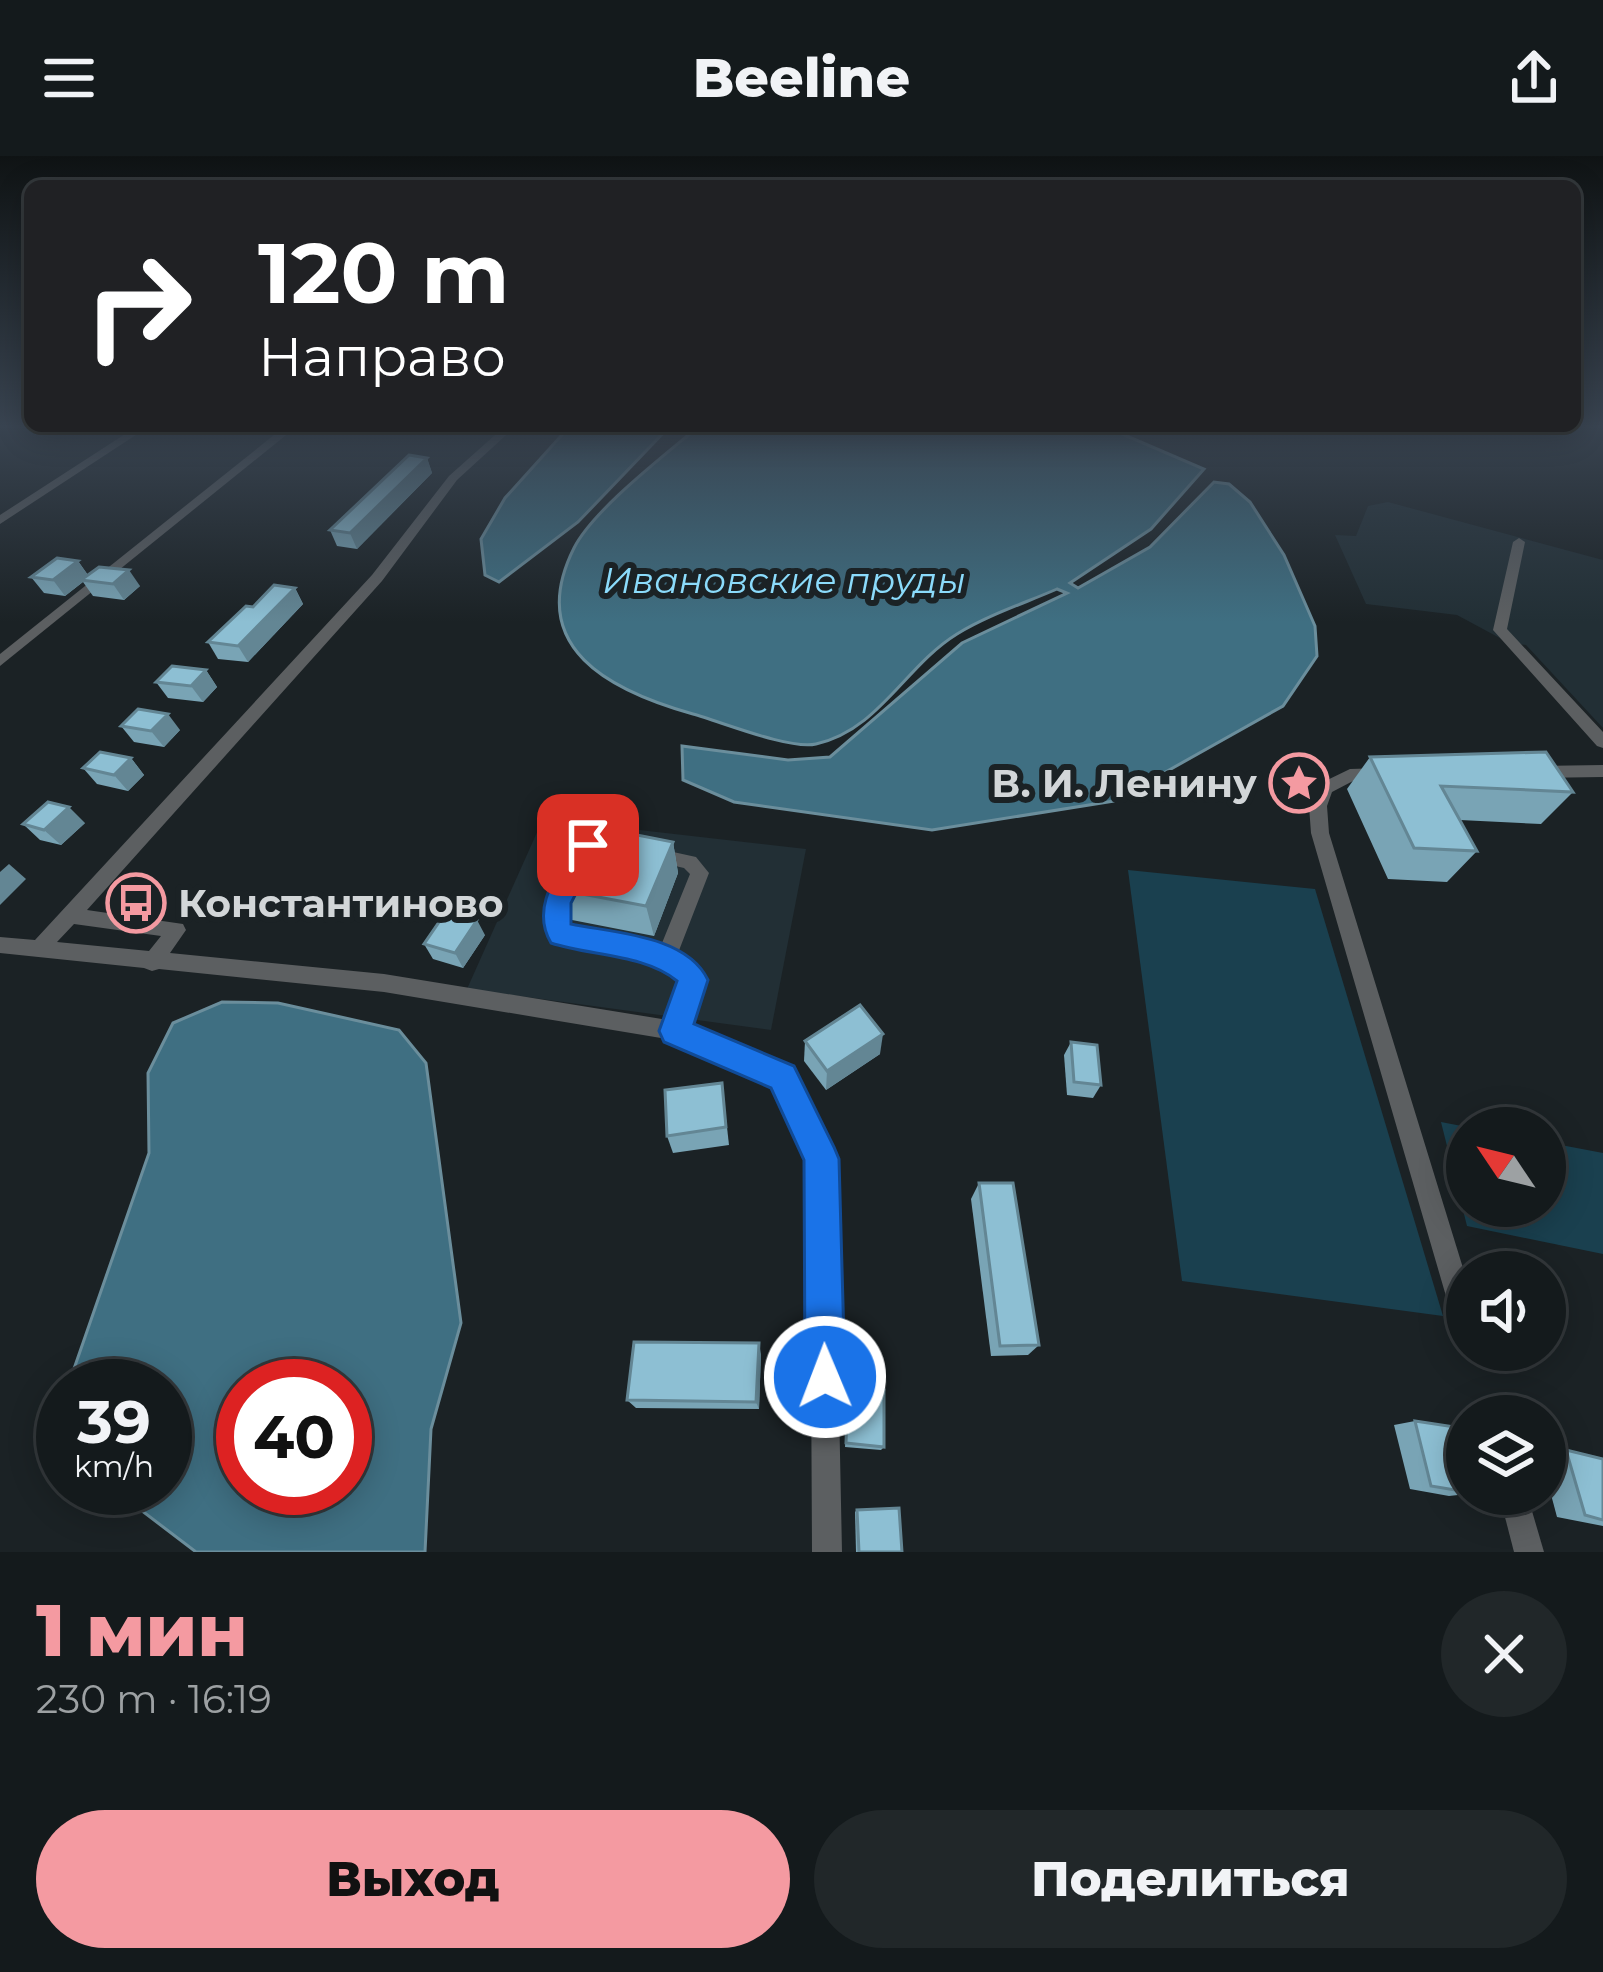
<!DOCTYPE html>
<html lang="ru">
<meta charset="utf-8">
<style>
:root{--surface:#141a1c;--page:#212729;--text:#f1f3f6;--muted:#9da1a3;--line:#33383b;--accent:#f49aa1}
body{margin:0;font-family:Montserrat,sans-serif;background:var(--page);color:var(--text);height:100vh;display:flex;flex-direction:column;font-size:45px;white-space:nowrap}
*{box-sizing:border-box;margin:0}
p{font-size:39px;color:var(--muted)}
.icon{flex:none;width:66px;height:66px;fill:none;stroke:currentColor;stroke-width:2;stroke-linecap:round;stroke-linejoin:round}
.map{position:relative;height:1396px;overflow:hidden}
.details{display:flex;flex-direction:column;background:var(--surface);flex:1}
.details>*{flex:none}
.guide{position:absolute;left:24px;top:24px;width:1557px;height:252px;border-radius:18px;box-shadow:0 6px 30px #0003,0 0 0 3px var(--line);background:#202124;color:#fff;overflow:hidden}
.needle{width:78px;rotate:305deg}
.tools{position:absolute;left:1446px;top:951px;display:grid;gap:24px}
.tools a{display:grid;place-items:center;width:120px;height:120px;border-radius:50%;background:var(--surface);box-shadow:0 6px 30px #0003,0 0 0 3px var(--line);font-size:60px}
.speed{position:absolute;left:36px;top:1203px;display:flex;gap:24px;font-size:60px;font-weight:700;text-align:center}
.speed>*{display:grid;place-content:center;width:156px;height:156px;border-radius:50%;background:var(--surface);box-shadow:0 6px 30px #0003,0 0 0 3px var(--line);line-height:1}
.speed small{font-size:30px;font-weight:400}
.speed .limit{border:18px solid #d22;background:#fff;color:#111}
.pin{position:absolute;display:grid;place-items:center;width:102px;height:102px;color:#fff;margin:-51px;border-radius:24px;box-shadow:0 6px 18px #0006}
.me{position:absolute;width:132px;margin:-66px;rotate:359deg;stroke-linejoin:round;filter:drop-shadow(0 0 9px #0008)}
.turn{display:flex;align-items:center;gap:42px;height:252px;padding:0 36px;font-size:54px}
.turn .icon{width:156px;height:156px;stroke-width:2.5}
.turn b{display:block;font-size:84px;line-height:102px}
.round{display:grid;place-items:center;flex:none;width:126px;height:126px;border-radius:63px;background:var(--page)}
.summary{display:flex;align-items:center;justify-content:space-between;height:204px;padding:0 36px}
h1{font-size:72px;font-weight:800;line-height:90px;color:var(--accent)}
.primary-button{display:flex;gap:24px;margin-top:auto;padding:24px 36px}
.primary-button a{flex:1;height:138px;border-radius:72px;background:var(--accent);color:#111;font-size:48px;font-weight:800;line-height:138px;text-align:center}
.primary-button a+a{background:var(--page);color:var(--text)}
header{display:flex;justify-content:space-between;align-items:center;height:156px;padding:0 36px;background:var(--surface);font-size:54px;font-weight:800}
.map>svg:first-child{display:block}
.built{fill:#222f35}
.green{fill:#1a404f}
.water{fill:#3f6f82;stroke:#6b8e9c;stroke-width:3;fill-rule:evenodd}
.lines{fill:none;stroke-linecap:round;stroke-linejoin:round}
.minor{fill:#5c5f61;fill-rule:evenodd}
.wall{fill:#79a4b5}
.shaded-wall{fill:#638694}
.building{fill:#8dbfd3;stroke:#638694;stroke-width:3}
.route{fill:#1a73e8;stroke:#114b97;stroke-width:3}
.labels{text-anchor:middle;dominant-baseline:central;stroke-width:12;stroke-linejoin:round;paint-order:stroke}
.far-water-label{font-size:36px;font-style:italic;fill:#8bdbfb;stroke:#1b2225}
.poi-label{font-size:39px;font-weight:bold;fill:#d2d6d8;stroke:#1b2225;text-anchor:end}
</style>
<header><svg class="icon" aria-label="menu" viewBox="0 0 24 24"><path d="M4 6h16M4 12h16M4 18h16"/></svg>Beeline<svg class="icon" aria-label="share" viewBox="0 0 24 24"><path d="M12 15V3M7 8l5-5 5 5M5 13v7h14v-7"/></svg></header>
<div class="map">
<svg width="1603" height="1396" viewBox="0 0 1603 1396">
<rect width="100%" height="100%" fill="#1b2225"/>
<g class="built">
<polygon points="1388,346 1603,404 1603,572 1526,489 1509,487 1457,459 1366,448 1335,379 1356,380 1368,350"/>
<polygon points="543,663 806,693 771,874 467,833"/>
</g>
<g class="green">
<polygon points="1128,714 1315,733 1443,1160 1182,1125"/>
<polygon points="1441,966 1472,972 1467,972 1467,1050 1545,1050 1545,986 1603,997 1603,1098 1467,1070"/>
</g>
<g class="water">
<polygon points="569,271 669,271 578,366 499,426 485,419 481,383 505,342"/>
<path d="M698,271H1106L1204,313L1151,373L1070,427L1078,432L1150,391L1214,326L1229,328L1250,346L1284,399L1315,470L1317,500L1283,550L1114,645L932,674L734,646L683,624L682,590L788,604L830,601L962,487L1067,437L1057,433C1025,447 988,459 957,478C905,510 879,574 816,588C790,594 722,566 693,558C611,535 524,492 574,392C593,354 665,299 698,271Z"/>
<path d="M222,846L278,847L399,874L426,907L461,1167L431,1273L425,1396H196L112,1332H165V1230H68L149,997L148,917L173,867ZM243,1230H345V1332H243Z"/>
</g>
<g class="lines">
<g class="minor">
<polygon points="136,271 148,271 0,368 0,359"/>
<polygon points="284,271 296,271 0,510 0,498"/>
<path d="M504,271H515L457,324L382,425L87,754L183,768L186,774L170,797L384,818L668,864L682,825L668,811L554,784C541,756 552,736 565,710H577L580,715L568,746V771L660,792L690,718L684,712L649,704L646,699L649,694L655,692L696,701L709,717L678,797L703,823L687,870L790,914L834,1003L842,1396H812L810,1004L774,928L673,884L384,836L159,813L152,815L144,812L0,797V781L35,784L372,419L449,320ZM74,768L161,780L149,795L57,786Z"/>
<polygon points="1519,382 1525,386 1507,473 1603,576 1603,592 1597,590 1493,474 1513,386"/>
<polygon points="1603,609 1603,621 1536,622 1528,616 1536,610"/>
<polygon points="1382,612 1388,614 1390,618 1388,622 1353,625 1332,636 1327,650 1329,677 1467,1125 1467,1157 1461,1160 1452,1156 1448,1147 1311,677 1309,650 1319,628 1350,613"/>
<polygon points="1499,1338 1527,1338 1544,1396 1514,1396"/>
</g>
</g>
<g class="wall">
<polygon points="427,302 432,317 357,393 337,390 330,374"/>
<polygon points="78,405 88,419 140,430 124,444 93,440 83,426 65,440 44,437 31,421"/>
<polygon points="295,432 303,448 248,506 218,503 208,486 253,451"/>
<polygon points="206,514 217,531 203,546 168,542 156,526"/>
<polygon points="121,570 180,574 164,591 134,586"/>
<polygon points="1370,601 1573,636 1541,668 1460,664 1477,695 1447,726 1388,723 1347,633"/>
<polygon points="131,602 144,619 128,635 97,628 83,612"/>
<polygon points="85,667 61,689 40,684 23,668"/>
<polygon points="673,686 678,717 654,780 572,764 561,734"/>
<polygon points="485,779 463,812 433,803 424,788"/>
<polygon points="805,885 880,898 826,934 804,905"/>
<polygon points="1071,886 1101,929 1093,942 1067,939 1064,899"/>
<polygon points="722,927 729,989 673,997 667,980"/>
<polygon points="979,1027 1039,1189 1028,1199 991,1200 971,1043"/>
<polygon points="761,1198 759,1253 636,1252 627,1244"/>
<polygon points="848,1230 884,1291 881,1294 845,1291"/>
<polygon points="1415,1265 1467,1316 1467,1338 1449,1340 1410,1333 1394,1269"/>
<polygon points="1566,1294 1603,1303 1603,1370 1557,1361 1545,1316 1545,1297"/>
<polygon points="857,1354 902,1396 856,1396 855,1356"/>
</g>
<g class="shaded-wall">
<polygon points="427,302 432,317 357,393 350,377"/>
<polygon points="78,405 89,421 65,440 53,424"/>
<polygon points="129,414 140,430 124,444 113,428"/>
<polygon points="295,432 303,448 248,506 238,490"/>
<polygon points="206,514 217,531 203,546 191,530"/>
<polygon points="168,558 180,574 164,591 151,575"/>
<polygon points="131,602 144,619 128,635 114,619"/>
<polygon points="69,651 85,667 61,689 44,674"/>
<polygon points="673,686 678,717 654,780 646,750"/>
<polygon points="9,708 26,723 0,749 0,716"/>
<polygon points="477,764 485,779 463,812 455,797"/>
<polygon points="883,878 880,898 826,934 827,915"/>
<polygon points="759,1187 761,1198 759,1253 756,1246"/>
</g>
<g class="building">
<polygon points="409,299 427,302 350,377 330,374"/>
<polygon points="57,402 78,405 53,424 31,421"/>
<polygon points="99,411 129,414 113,428 81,424"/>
<polygon points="274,429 295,432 238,490 208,486 246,450 253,451"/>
<polygon points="172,510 206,514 191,530 156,526"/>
<polygon points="138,553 168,558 151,575 121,570"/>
<polygon points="100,596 131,602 114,619 83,612"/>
<polygon points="1546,596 1573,636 1441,630 1477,695 1414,692 1370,601"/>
<polygon points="48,646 69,651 44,674 23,668"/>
<polygon points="586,669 673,686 646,750 561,734 562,718"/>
<polygon points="446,756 477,764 455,797 424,788"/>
<polygon points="860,849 883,878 827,915 805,885"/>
<polygon points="1071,886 1097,889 1101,929 1074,926"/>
<polygon points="722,927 726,971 667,980 665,934"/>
<polygon points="979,1027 1013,1027 1039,1189 1000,1190"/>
<polygon points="634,1186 759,1187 756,1246 627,1244"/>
<polygon points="848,1230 884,1234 884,1291 846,1287"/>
<polygon points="1415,1265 1455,1271 1467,1316 1467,1336 1431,1330"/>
<polygon points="1566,1294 1603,1303 1603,1364 1585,1359"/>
<polygon points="899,1352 902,1396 859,1396 857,1354"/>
</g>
<linearGradient id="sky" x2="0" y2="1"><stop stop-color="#0f1314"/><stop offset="0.58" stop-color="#394451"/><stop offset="1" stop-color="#394451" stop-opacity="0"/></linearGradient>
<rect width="1603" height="466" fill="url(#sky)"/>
<path class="route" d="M588,679L601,689L571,747V768C614,777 687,779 708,824L694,868L794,910L834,991L839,1003L845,1221L839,1236L825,1242L811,1236L805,1221L804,1004L771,932L664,886L659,875L677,825C645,798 590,800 551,787C529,750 560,715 578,682Z"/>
<defs>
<symbol id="sight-ring" viewBox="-11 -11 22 22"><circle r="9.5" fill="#1b2225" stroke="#f49aa1" stroke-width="1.5"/><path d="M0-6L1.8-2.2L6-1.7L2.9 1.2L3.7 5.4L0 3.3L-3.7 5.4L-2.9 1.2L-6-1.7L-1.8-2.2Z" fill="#f49aa1"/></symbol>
<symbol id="bus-ring" viewBox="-11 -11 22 22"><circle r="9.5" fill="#1b2225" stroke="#f49aa1" stroke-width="1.5"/><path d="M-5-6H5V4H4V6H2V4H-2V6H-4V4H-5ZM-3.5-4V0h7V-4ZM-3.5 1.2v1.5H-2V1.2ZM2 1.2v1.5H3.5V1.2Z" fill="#f49aa1"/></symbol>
</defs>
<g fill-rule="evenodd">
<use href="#sight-ring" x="1266" y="594" width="66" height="66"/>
<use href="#bus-ring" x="103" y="714" width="66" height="66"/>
</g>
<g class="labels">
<g class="far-water-label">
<text x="784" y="424">Ивановские пруды</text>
</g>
<g class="poi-label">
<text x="1257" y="627">В. И. Ленину</text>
<text x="178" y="747" text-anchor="start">Константиново</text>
</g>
</g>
</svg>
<div class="tools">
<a><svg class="needle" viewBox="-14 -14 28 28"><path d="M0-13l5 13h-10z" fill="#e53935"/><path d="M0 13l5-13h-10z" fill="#9da1a3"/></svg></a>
<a><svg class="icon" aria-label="sound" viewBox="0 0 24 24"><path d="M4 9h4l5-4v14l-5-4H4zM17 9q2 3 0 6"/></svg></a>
<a><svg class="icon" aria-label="layers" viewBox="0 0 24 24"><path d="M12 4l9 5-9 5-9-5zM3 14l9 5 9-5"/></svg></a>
</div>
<div class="speed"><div>39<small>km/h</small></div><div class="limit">40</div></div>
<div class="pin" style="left:588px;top:689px;background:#d93025"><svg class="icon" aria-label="arrive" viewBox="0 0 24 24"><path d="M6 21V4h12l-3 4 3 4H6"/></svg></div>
<svg class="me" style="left:825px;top:1221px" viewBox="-20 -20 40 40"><circle r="17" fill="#1a73e8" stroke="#fff" stroke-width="3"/><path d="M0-11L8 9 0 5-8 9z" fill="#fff"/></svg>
<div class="guide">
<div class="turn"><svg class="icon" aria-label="right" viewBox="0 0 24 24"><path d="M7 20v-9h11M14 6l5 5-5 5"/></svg><div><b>120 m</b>Направо</div></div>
</div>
</div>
<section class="details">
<div class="summary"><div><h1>1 мин</h1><p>230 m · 16:19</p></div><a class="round"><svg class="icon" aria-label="close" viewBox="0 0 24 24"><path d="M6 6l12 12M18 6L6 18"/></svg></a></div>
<div class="primary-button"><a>Выход</a><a>Поделиться</a></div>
</section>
